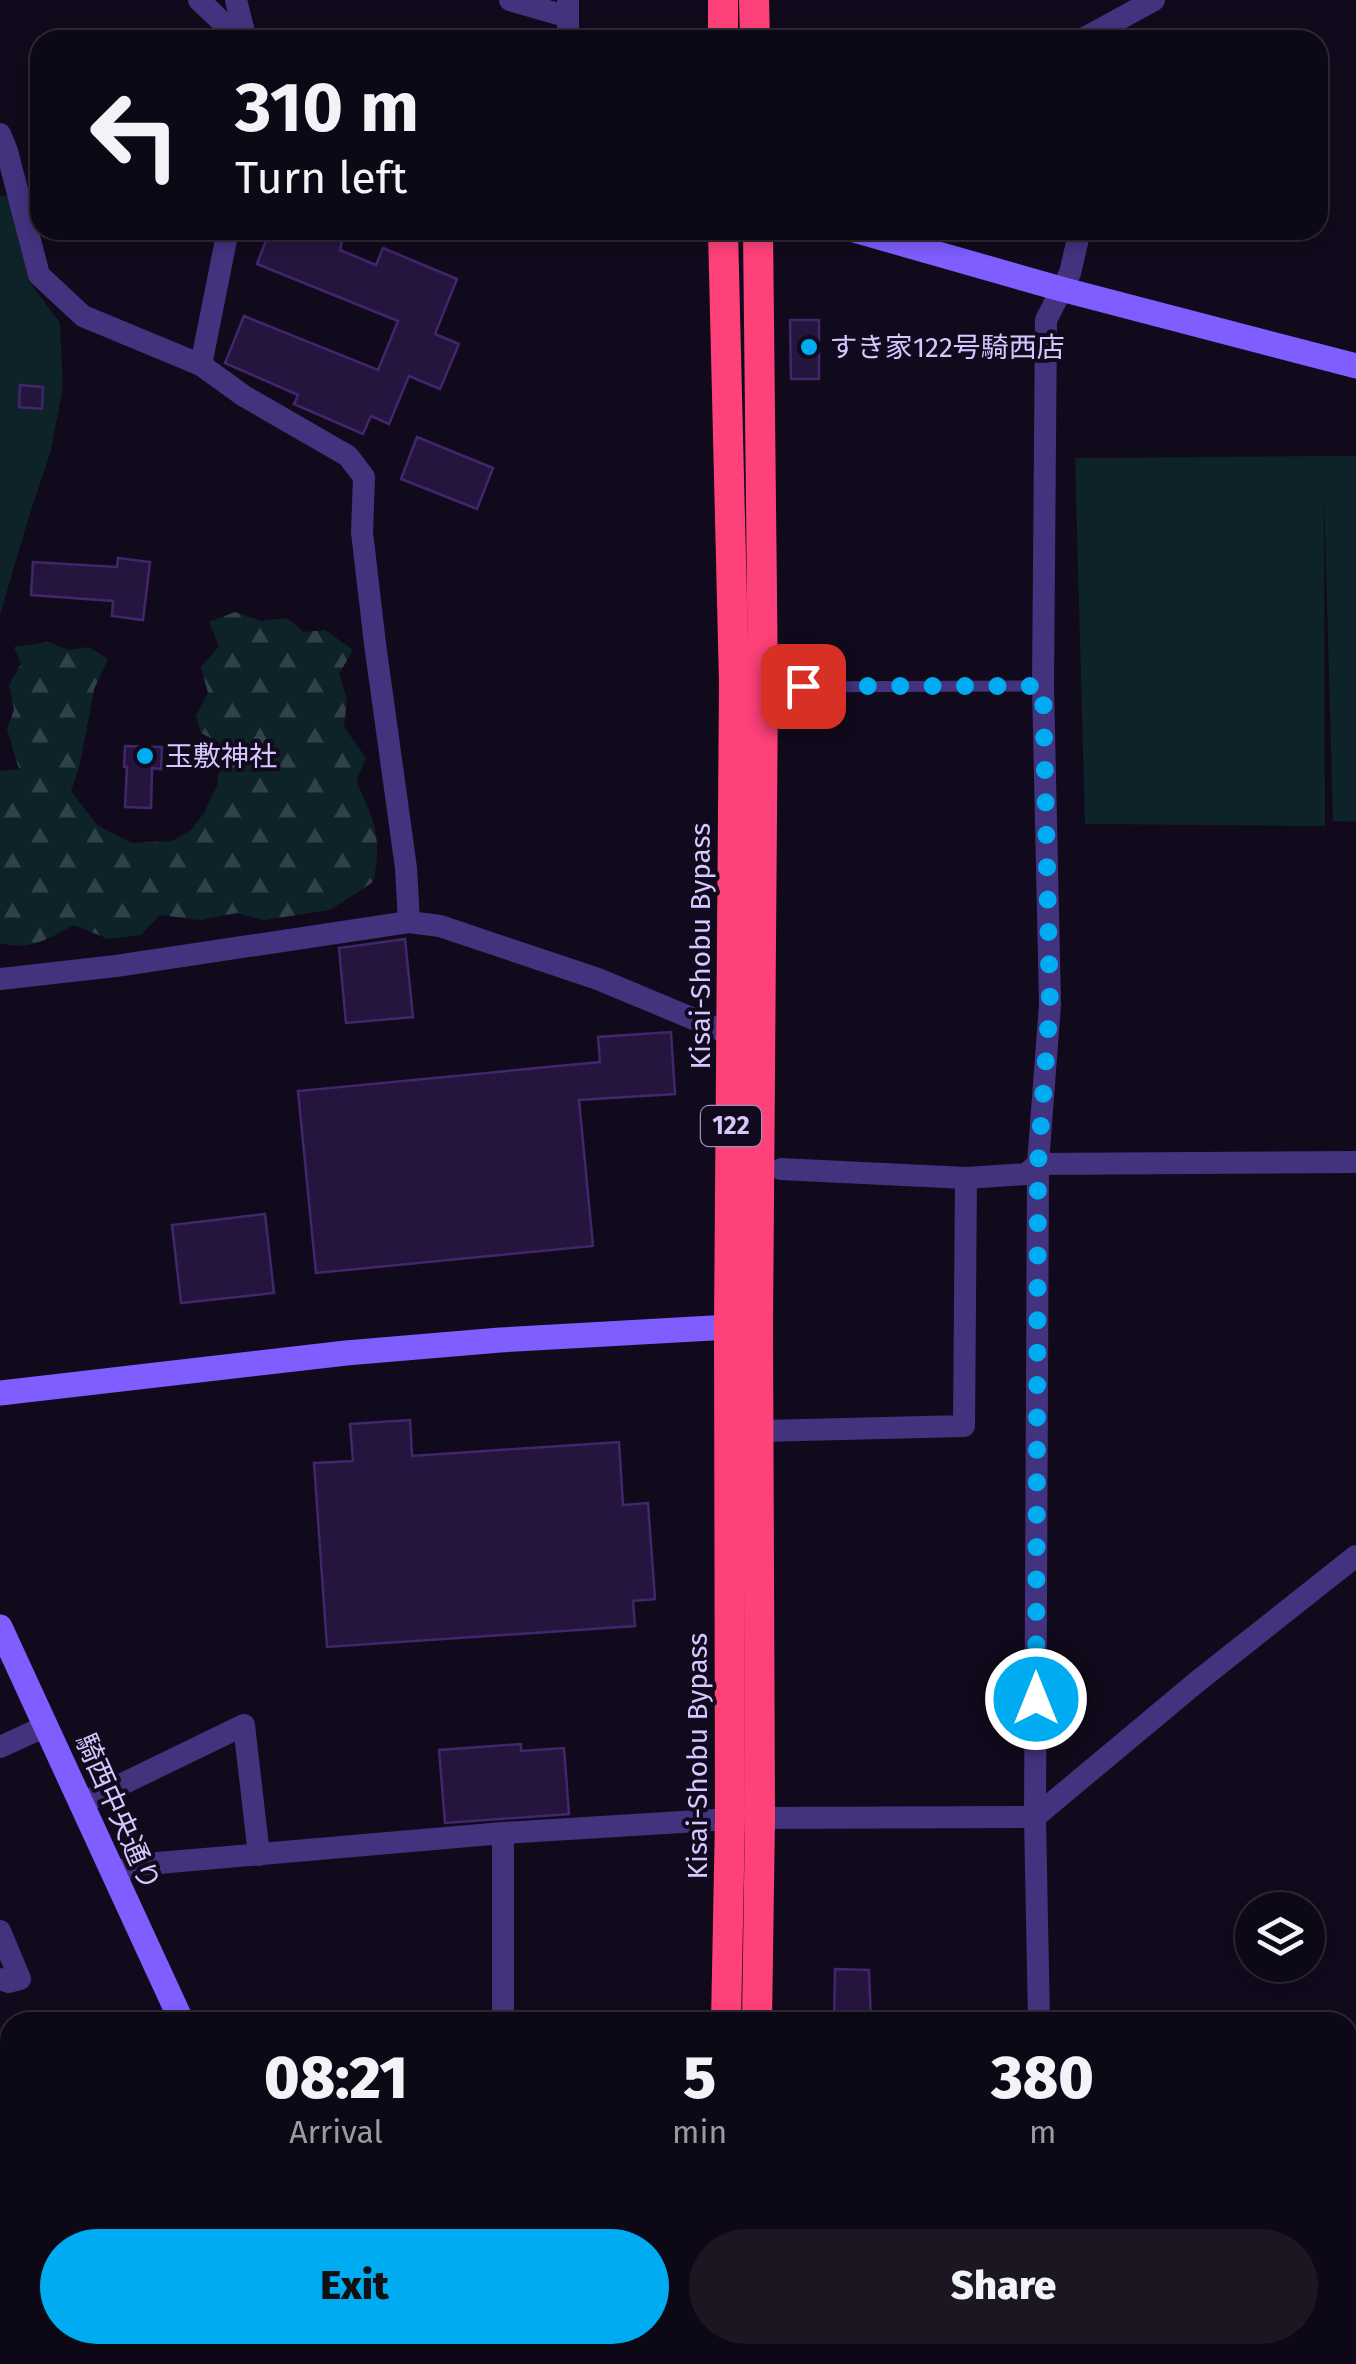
<!DOCTYPE html>
<meta charset="utf-8">
<style>
:root{--surface:#0d0815;--page:#1b1622;--text:#f1f3f6;--muted:#9a9aa0;--line:#2d2934;--accent:#00acf1}
body{margin:0;font-family:"Fira Sans","Noto Sans JP",sans-serif;background:var(--page);color:var(--text);height:100vh;display:flex;flex-direction:column;font-size:38px;white-space:nowrap}
*{box-sizing:border-box;margin:0}
p{font-size:32px;color:var(--muted)}
.icon{flex:none;width:55px;height:55px;fill:none;stroke:currentColor;stroke-width:2;stroke-linecap:round;stroke-linejoin:round}
.map{position:relative;flex:1;overflow:hidden}
.side{position:absolute;left:0px;top:2012px;width:1358px;height:352px;display:flex;flex-direction:column;background:var(--surface);border-radius:30px 30px 0 0;box-shadow:0 5px 15px #0003,0 0 0 2px var(--line)}
.side>*{flex:none}
.top-card{position:absolute;left:30px;top:30px;width:1298px;height:210px;border-radius:30px;box-shadow:0 5px 15px #0003,0 0 0 2px var(--line);background:#0d0815;color:var(--text);overflow:hidden}
.controls{position:absolute;left:1235px;top:1892px;display:grid;gap:20px}
.controls a{display:grid;place-items:center;width:90px;height:90px;border-radius:50%;background:var(--surface);box-shadow:0 5px 15px #0003,0 0 0 2px var(--line);font-size:50px}
.pin{position:absolute;display:grid;place-items:center;width:85px;height:85px;color:#fff;margin:-42px;border-radius:20px;box-shadow:0 5px 15px #0006}
.me{position:absolute;width:110px;margin:-55px;rotate:0deg;stroke-linejoin:round;filter:drop-shadow(0 0 8px #0008)}
.turn{display:flex;align-items:center;gap:35px;height:210px;padding:0 40px;font-size:45px}
.turn .icon{width:130px;height:130px;stroke-width:2.5}
.turn b{display:block;font-size:70px;line-height:85px}
.eta{display:flex;justify-content:space-evenly;align-items:center;height:170px;text-align:center}
.eta b{font-size:60px;font-weight:800;line-height:70px}
.primary-button{display:flex;gap:20px;margin-top:auto;padding:20px 40px}
.primary-button a{flex:1;height:115px;border-radius:60px;background:var(--accent);color:#111;font-size:40px;font-weight:800;line-height:115px;text-align:center}
.primary-button a+a{background:var(--page);color:var(--text)}
.map>svg:first-child{display:block}
.forest{fill:url(#forest-firs)}
.park{fill:#0d2327}
.lines{fill:none;stroke-linecap:round;stroke-linejoin:round}
.stream{stroke:#060f3a;stroke-width:6}
.building{fill:#25153e;stroke:#41266c;stroke-width:2.5}
.lane{stroke:#43327e;stroke-width:11}
.street{stroke:#43327e;stroke-width:22}
.secondary{stroke:#7f5dff;stroke-width:25}
.highway{stroke:#ff4179;stroke-width:30}
.route{stroke:#00acf1;stroke-width:18;stroke-dasharray:0 32.4}
.poi-dot{fill:#00acf1;stroke:#110a1c;stroke-width:4}
.labels{text-anchor:middle;dominant-baseline:central;stroke-width:8;stroke-linejoin:round;paint-order:stroke}
.shield{fill:#110a1c;stroke:#9c8ebb;stroke-width:2.5}
.shield-label{font-size:25px;font-weight:bold;fill:#d7c6ff}
.poi-label{font-size:28px;fill:#d7c6ff;stroke:#110a1c;text-anchor:start}
.street-label{font-size:28px;fill:#d7c6ff;stroke:#110a1c}
</style>
<div class="map">
<svg width="1356" height="2364" viewBox="0 0 1356 2364">
<defs>
<pattern id="forest-firs" width="22" height="20" patternUnits="userSpaceOnUse" patternTransform="scale(2.5)"><rect width="22" height="20" fill="#0d2327"/><path d="M5 1l3.5 6h-7zM16 11l3.5 6h-7z" fill="#304147"/></pattern>
</defs>
<rect width="100%" height="100%" fill="#110a1c"/>
<path class="forest" d="M235,612L261,621L287,618L304,632L325,630L353,650L339,674L347,700L344,727L366,758L356,781C374,820 383,838 373,882L330,910L264,920L237,913L200,920L160,915L141,935L108,939L74,925C48,939 30,951 0,943V771L19,769L7,729L14,710L9,685L21,664L14,647L48,642L69,650L89,647L108,659L94,689L80,764L71,791L97,825L132,843L172,841L191,830L204,813L217,786L222,744L201,733L196,716L208,693L201,667L219,646L209,622Z"/>
<g class="park">
<polygon points="0,196 9,196 29,281 60,323 63,387 51,450 30,513 0,615"/>
<polygon points="1324,456 1356,456 1356,822 1333,821 1324,493 1325,826 1085,824 1075,458"/>
<polygon points="0,2323 10,2328 10,2355 18,2355 19,2364 0,2364"/>
</g>
<g class="lines">
<g class="stream">
<polyline points="0,2256 10,2257"/>
<polyline points="542,2355 552,2364"/>
</g>
</g>
<g class="building">
<polygon points="270,230 330,230 343,235 340,250 376,265 383,248 457,279 435,334 459,344 440,389 409,376 389,424 371,416 363,434 294,404 298,395 225,363 244,316 378,370 398,321 257,264"/>
<polygon points="790,320 819,320 819,379 791,379"/>
<polygon points="20,385 43,387 42,409 19,407"/>
<polygon points="417,437 493,468 477,509 401,479"/>
<polygon points="118,558 150,562 143,620 112,616 113,601 31,595 33,562 117,567"/>
<polygon points="125,746 162,747 161,769 152,768 151,808 125,807 127,767 124,767"/>
<polygon points="405,939 413,1017 346,1023 339,948"/>
<polygon points="671,1032 675,1094 579,1100 593,1246 316,1273 298,1091 600,1062 598,1037"/>
<polygon points="265,1214 274,1293 181,1303 172,1225"/>
<polygon points="410,1420 412,1456 619,1442 623,1505 648,1503 655,1599 633,1601 635,1626 327,1647 314,1463 353,1461 350,1424"/>
<polygon points="521,1744 521,1751 564,1748 569,1814 445,1823 439,1750"/>
<polygon points="835,1969 869,1970 871,2022 834,2022"/>
</g>
<g class="lines">
<polyline class="lane" points="767,687 1043,686"/>
<g class="street">
<polyline points="199,0 241,40"/>
<polyline points="236,0 246,40"/>
<polyline points="510,0 568,17"/>
<polyline points="568,0 568,40"/>
<polyline points="1081,40 1154,0"/>
<polyline points="0,134 7,151 39,275 83,316 201,365 244,396 348,456 364,477 362,532 375,644 406,868 409,922"/>
<polyline points="201,365 228,230"/>
<polyline points="0,979 116,966 409,922 440,926 598,979 732,1035"/>
<polyline points="781,1169 966,1178 1026,1174 1038,1164 1356,1162"/>
<polyline points="758,1431 964,1426 966,1178"/>
<polyline points="0,1747 46,1726"/>
<polyline points="81,1804 244,1725 259,1855"/>
<polyline points="760,1818 1035,1817 1198,1681 1356,1556"/>
<polyline points="113,1874 135,1865 503,1833 730,1819"/>
<polyline points="0,1931 20,1979 9,1982 0,1979"/>
<polyline points="503,2022 503,1833"/>
<polyline points="1039,2022 1035,1817 1038,1164 1050,1004 1043,686 1046,320 1070,273 1080,230"/>
<polyline points="0,2308 10,2309"/>
<polyline points="28,2355 29,2364"/>
<polyline points="497,2355 496,2359 505,2364"/>
<polyline points="855,2355 905,2364"/>
<polyline points="1046,2355 1046,2364"/>
</g>
<g class="secondary">
<polyline points="854,230 1061,289 1356,366"/>
<polyline points="0,1393 346,1353 500,1340 748,1326"/>
<polyline points="0,1627 182,2022"/>
<polyline points="0,2126 10,2126"/>
<polyline points="336,2355 340,2364"/>
</g>
<g class="highway">
<polyline points="754,0 755,40"/>
<polyline points="723,40 723,0"/>
<polyline points="723,230 734,683 729,1325 730,1819 726,2022"/>
<polyline points="757,2022 760,1818 758,1326 763,687 758,230"/>
<polyline points="731,2355 731,2364"/>
<polyline points="764,2355 764,2364"/>
</g>
</g>
<g class="lines">
<polyline class="route" points="803,686 1043,686 1050,1004 1038,1164 1036,1699"/>
</g>
<g class="poi-dot">
<circle cx="809" cy="347" r="10"/>
<circle cx="145" cy="756" r="10"/>
</g>
<g class="labels">
<rect class="shield" x="701" y="1106" width="60" height="40" rx="8"/>
<g class="shield-label">
<text x="731" y="1126">122</text>
</g>
<g class="poi-label">
<text x="829" y="347">すき家122号騎西店</text>
<text x="165" y="756">玉敷神社</text>
</g>
<g class="street-label">
<text transform="translate(700 946) rotate(-90)">Kisai-Shobu Bypass</text>
<text transform="translate(697 1756) rotate(-90)">Kisai-Shobu Bypass</text>
<text transform="translate(118 1812) rotate(66)">騎西中央通り</text>
</g>
</g>
</svg>
<div class="controls">
<a><svg class="icon" aria-label="layers" viewBox="0 0 24 24"><path d="M12 4l9 5-9 5-9-5zM3 14l9 5 9-5"/></svg></a>
</div>
<div class="pin" style="left:803px;top:686px;background:#d93025"><svg class="icon" aria-label="arrive" viewBox="0 0 24 24"><path d="M6 21V4h12l-3 4 3 4H6"/></svg></div>
<svg class="me" style="left:1036px;top:1699px" viewBox="-20 -20 40 40"><circle r="17" fill="#00acf1" stroke="#fff" stroke-width="3"/><path d="M0-11L8 9 0 5-8 9z" fill="#fff"/></svg>
<div class="top-card">
<div class="turn"><svg class="icon" aria-label="left" viewBox="0 0 24 24"><path d="M17 20v-9H6M10 6l-5 5 5 5"/></svg><div><b>310 m</b>Turn left</div></div>
</div>
<section class="side">
<div class="eta">
<div><b>08:21</b><p>Arrival</p></div>
<div><b>5</b><p>min</p></div>
<div><b>380</b><p>m</p></div>
</div>
<div class="primary-button"><a>Exit</a><a>Share</a></div>
</section>
</div>
